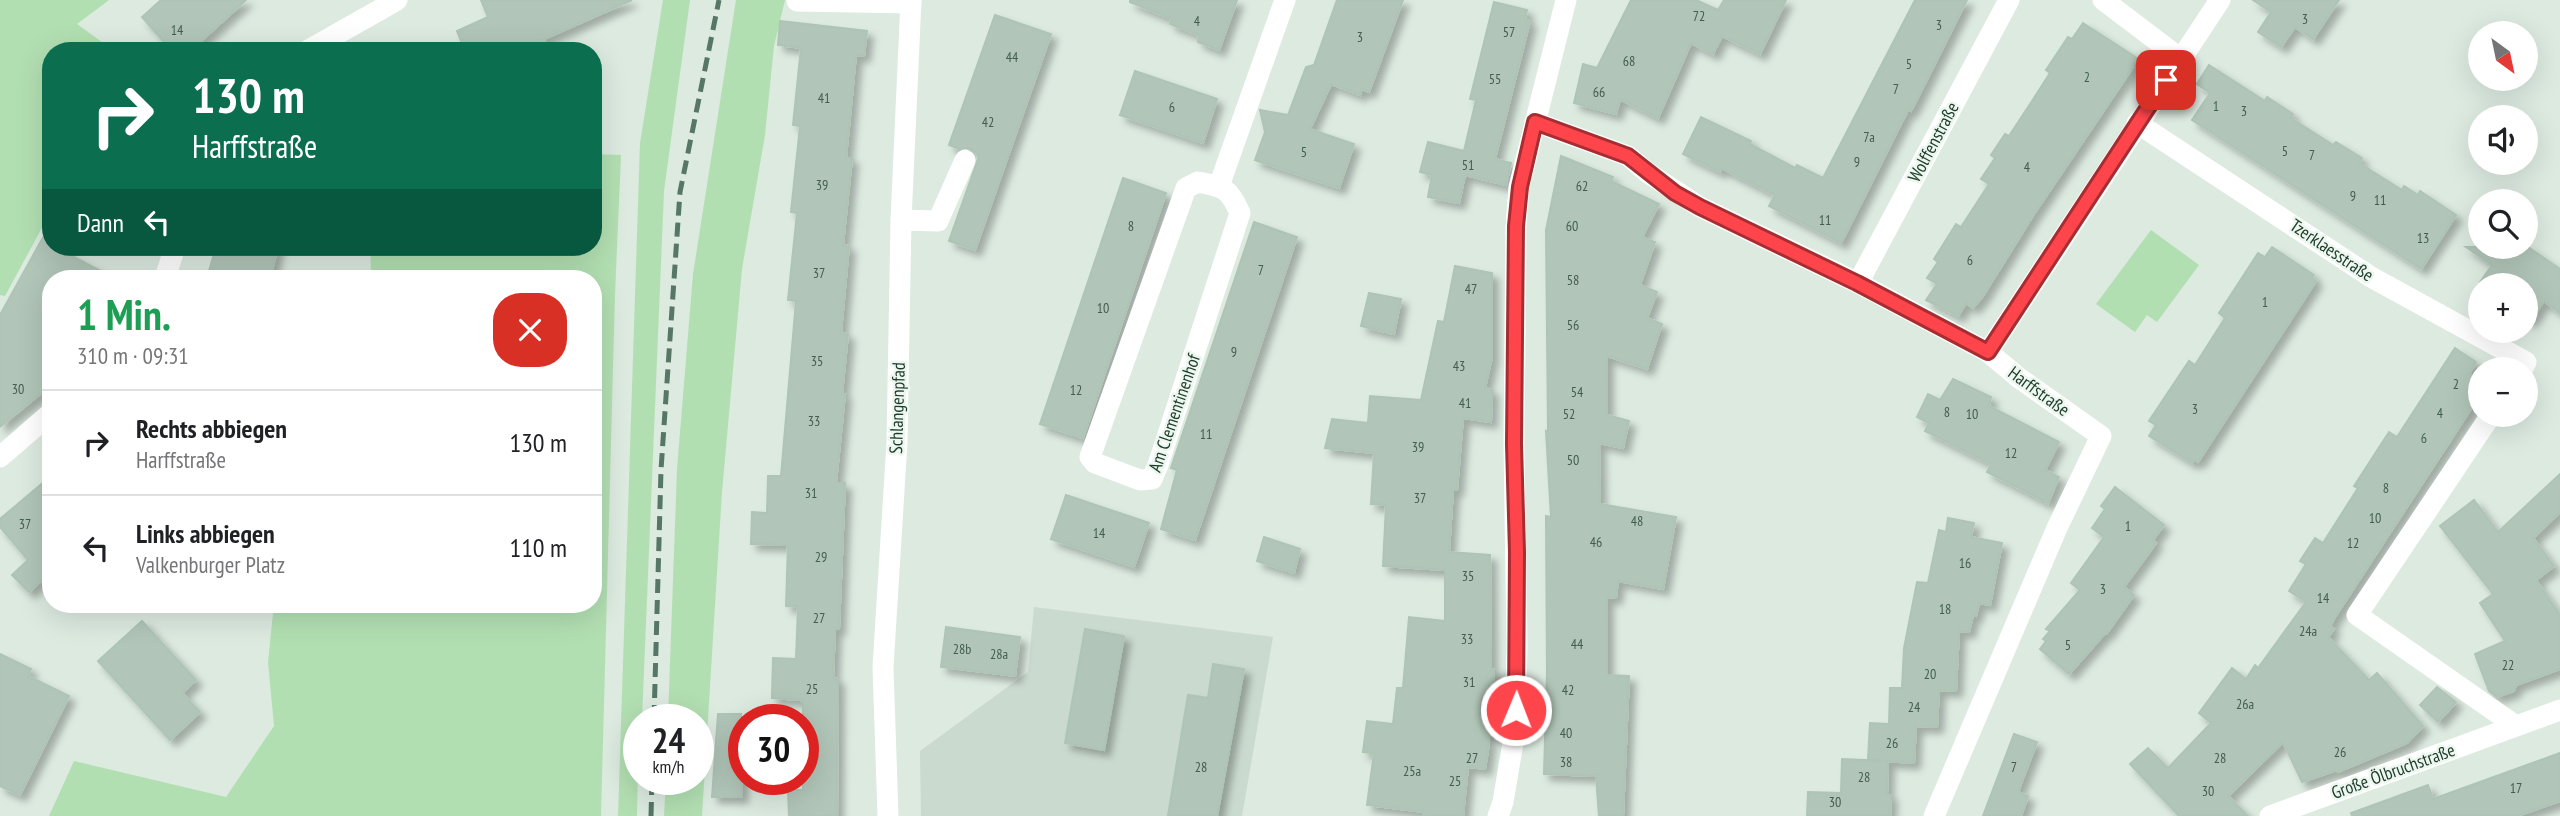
<!DOCTYPE html>
<html lang="de">
<meta charset="utf-8">
<style>
:root{--surface:#fff;--page:#f2f2f2;--text:#202124;--muted:#757577;--line:#e0e0e0}
body{margin:0;font-family:"PT Sans Narrow",sans-serif;background:var(--page);color:var(--text);height:100vh;display:flex;flex-direction:column;font-size:26px;white-space:nowrap}
*{box-sizing:border-box;margin:0}
p{font-size:23px;color:var(--muted)}
.icon{flex:none;width:38px;height:38px;fill:none;stroke:currentColor;stroke-width:2;stroke-linecap:round;stroke-linejoin:round}
.map{position:relative;flex:1;overflow:hidden}
.side{position:absolute;left:42px;top:270px;width:560px;height:343px;display:flex;flex-direction:column;background:var(--surface);border-radius:28px;box-shadow:0 7px 28px #0002}
.side>*{flex:none}
.guide{position:absolute;left:42px;top:42px;width:560px;height:214px;border-radius:28px;box-shadow:0 7px 28px #0002;background:#0b6e4f;color:#fff;overflow:hidden}
.needle{width:46px;rotate:147deg}
.tools{position:absolute;left:2468px;top:21px;display:grid;gap:14px}
.tools a{display:grid;place-items:center;width:70px;height:70px;border-radius:50%;background:var(--surface);box-shadow:0 7px 28px #0002;font-size:35px}
.speed{position:absolute;left:623px;top:704px;display:flex;gap:14px;font-size:35px;font-weight:700;text-align:center}
.speed>*{display:grid;place-content:center;width:91px;height:91px;border-radius:50%;background:var(--surface);box-shadow:0 7px 28px #0002;line-height:1}
.speed small{font-size:18px;font-weight:400}
.speed .limit{border:10px solid #d22;background:#fff;color:#111}
.pin{position:absolute;display:grid;place-items:center;width:60px;height:60px;color:#fff;margin:-30px;border-radius:14px;box-shadow:0 4px 10px #0006}
.me{position:absolute;width:77px;margin:-38px;rotate:1deg;stroke-linejoin:round;filter:drop-shadow(0 0 5px #0008)}
.turn{display:flex;align-items:center;gap:24px;height:147px;padding:0 35px;font-size:32px}
.turn .icon{width:91px;height:91px;stroke-width:2.5}
.turn b{display:block;font-size:49px;line-height:60px}
.then{display:flex;align-items:center;height:66px;padding:0 35px;background:#0003;gap:14px;font-size:26px}
.round{display:grid;place-items:center;flex:none;width:74px;height:74px;border-radius:28px;background:var(--page)}
.headline{display:flex;align-items:center;justify-content:space-between;height:119px;padding:0 35px}
h1{font-size:42px;font-weight:800;line-height:52px;color:#1e9e55}
ul{padding:0;list-style:none}
li{display:flex;align-items:center;gap:21px;height:105px;padding:0 35px;border-top:2px solid var(--line)}
li div{flex:1}
li b{display:block;font-size:26px}
li em{font-style:normal}
.map>svg:first-child{display:block}
.built{fill:#cadace}
.green{fill:#b2dfb2}
.building{fill:#b1c5b8;stroke:#aec4b5;stroke-width:2;filter:url(#shadow)}
.lines{fill:none;stroke-linecap:round;stroke-linejoin:round}
.minor{stroke:#fff;stroke-width:21}
.rail{stroke:#567765;stroke-width:5;stroke-dasharray:14 7;stroke-linecap:butt}
.route-casing{stroke:#a62d31;stroke-width:18}
.route{stroke:#ff454c;stroke-width:12}
.labels{text-anchor:middle;dominant-baseline:central;stroke-width:5;stroke-linejoin:round;paint-order:stroke}
.number-label{font-size:14px;fill:#425e4e}
.street-label{font-size:18px;fill:#1d3b2a;stroke:#edf7ef}
</style>
<div class="map">
<svg width="2560" height="816" viewBox="0 0 2560 816">
<defs>
<filter id="shadow"><feDropShadow dx="6" dy="6" stdDeviation="3.5" flood-color="#0004"/></filter>
</defs>
<rect width="100%" height="100%" fill="#dceae0"/>
<polygon class="built" points="1034,607 1273,637 1242,816 921,816 920,751 1028,672"/>
<g class="green">
<polygon points="0,0 109,0 77,24 106,45 102,51 51,51 51,211 5,296 0,295"/>
<polygon points="663,0 690,0 664,191 642,719 639,719 637,816 618,816 640,143"/>
<polygon points="736,0 785,0 774,46 765,135 742,269 722,492 702,816 664,816 666,779 698,779 698,719 668,719 677,469 693,274"/>
<polygon points="593,154 621,155 615,294 601,816 49,816 74,761 226,797 274,726 268,662 274,604 593,604 593,278 344,278 345,271 371,270 370,247 593,247"/>
<polygon points="2151,230 2199,265 2157,322 2147,315 2135,332 2096,304"/>
</g>
<g class="building">
<polygon points="161,0 246,0 190,51 172,51 142,17"/>
<polygon points="481,0 632,0 544,39 549,51 465,51 457,31 488,17"/>
<polygon points="1130,0 1237,0 1219,50 1198,42 1199,35 1170,24 1172,19 1130,2"/>
<polygon points="1337,0 1403,0 1369,92 1362,89 1360,95 1331,84 1310,129 1354,144 1339,188 1255,160 1265,132 1260,110 1288,115 1306,67 1314,65"/>
<polygon points="1631,0 1696,0 1718,10 1724,0 1786,0 1760,54 1722,36 1713,54 1691,43 1658,118 1620,99 1616,114 1574,103 1583,64 1597,68"/>
<polygon points="1915,0 1967,0 1911,111 1908,110 1841,243 1769,206 1775,195 1722,168 1720,172 1683,154 1701,117 1751,141 1750,144 1795,168 1797,165 1823,178"/>
<polygon points="2253,0 2339,0 2313,39 2295,27 2281,47 2258,32 2271,12"/>
<polygon points="1494,2 1527,10 1525,20 1530,21 1495,159 1511,163 1506,185 1465,175 1459,203 1428,197 1432,175 1420,172 1428,142 1464,151 1476,100 1470,99"/>
<polygon points="995,15 1051,34 975,250 949,241 979,156 970,148 959,149 949,145"/>
<polygon points="780,21 867,31 864,56 856,55 846,158 852,158 843,245 849,246 841,333 848,334 842,394 845,394 836,483 845,483 839,629 835,629 833,678 838,679 837,816 789,816 788,790 803,790 803,702 801,700 772,698 773,658 796,659 798,607 786,606 788,545 751,544 752,512 767,513 768,476 781,476 796,301 788,300 797,213 791,212 800,126 793,125 801,48 778,45"/>
<polygon points="2083,23 2137,58 2132,66 2133,67 2034,214 1983,296 1973,308 1966,303 1958,316 1926,300 1937,284 1927,278 1938,262 1934,259 1956,224 1961,227 1989,184 1981,179 1995,158 1991,155 2005,134 2009,136 2032,101 2050,73 2046,70 2068,37 2072,39"/>
<polygon points="2209,65 2265,101 2267,97 2281,106 2293,114 2291,118 2333,145 2336,142 2362,158 2359,163 2402,190 2404,186 2418,195 2420,191 2456,215 2421,269 2192,120 2210,93 2197,84"/>
<polygon points="1135,71 1217,99 1203,143 1120,115"/>
<polygon points="1561,156 1613,177 1611,181 1659,204 1642,237 1655,242 1640,285 1657,292 1647,318 1662,324 1647,369 1607,356 1607,415 1629,421 1623,448 1599,443 1600,504 1676,517 1663,589 1618,581 1616,598 1607,597 1607,675 1629,676 1623,816 1599,816 1596,776 1544,774 1547,672 1546,516 1551,517 1546,431 1548,432 1546,230"/>
<polygon points="1123,178 1166,193 1083,438 1040,424"/>
<polygon points="1254,222 1297,237 1195,540 1161,529 1177,470 1171,468"/>
<polygon points="51,223 51,247 55,247 114,278 51,278 51,385 0,427 0,315"/>
<polygon points="216,247 278,247 270,278 207,278"/>
<polygon points="2272,247 2314,275 2312,278 2316,281 2198,462 2194,460 2192,463 2149,436 2156,425 2149,421 2189,361 2195,365 2225,318 2219,313 2258,253 2265,257"/>
<polygon points="2466,247 2528,247 2560,269 2560,313 2544,301 2530,321 2525,318 2525,285 2478,285 2492,265"/>
<polygon points="1455,266 1492,273 1492,357 1485,388 1492,390 1491,422 1463,418 1457,490 1453,490 1449,552 1490,555 1491,669 1494,669 1488,751 1485,769 1468,767 1463,816 1423,816 1424,812 1367,805 1374,753 1363,752 1367,721 1393,724 1397,688 1403,688 1409,617 1445,621 1445,570 1383,566 1386,505 1371,504 1374,453 1325,448 1332,419 1368,423 1370,396 1421,400 1438,321 1444,322"/>
<polygon points="1369,293 1401,299 1394,334 1361,326"/>
<polygon points="2455,348 2476,362 2469,374 2480,381 2480,395 2335,617 2330,626 2334,629 2328,637 2369,680 2377,673 2423,726 2407,743 2338,772 2337,770 2302,782 2283,742 2228,796 2248,816 2179,816 2130,764 2148,748 2168,768 2211,723 2199,713 2232,668 2246,679 2255,665 2258,668 2306,602 2289,591 2306,564 2300,561 2315,538 2323,543 2358,488 2354,486 2389,432 2397,437"/>
<polygon points="1953,379 1991,397 1989,406 2059,442 2045,470 2059,477 2048,503 1987,472 1991,464 1925,431 1929,423 1917,417 1928,394 1940,400"/>
<polygon points="2560,474 2560,512 2533,538 2554,566 2536,580 2560,615 2560,669 2516,685 2514,691 2497,697 2489,691 2475,654 2505,641 2480,603 2493,594 2440,526 2474,500 2498,532"/>
<polygon points="51,476 51,588 43,579 29,592 12,575 28,560 0,527 0,519"/>
<polygon points="2115,487 2164,525 2153,540 2156,543 2124,587 2134,595 2107,633 2106,632 2069,674 2040,649 2046,641 2043,639 2050,631 2046,629 2080,590 2071,583 2104,537 2092,528 2105,509 2101,506"/>
<polygon points="1066,495 1149,523 1134,567 1051,539"/>
<polygon points="1948,518 1974,523 1971,537 2002,543 1990,605 1979,603 1976,616 1973,615 1969,632 1959,631 1956,691 1939,690 1937,727 1916,726 1914,763 1868,760 1870,723 1889,724 1890,688 1902,688 1904,648 1917,582 1928,583 1939,530 1946,532"/>
<polygon points="1264,537 1300,549 1294,573 1257,561"/>
<polygon points="142,621 196,680 182,693 200,712 170,740 98,661"/>
<polygon points="946,627 1020,637 1015,676 941,667"/>
<polygon points="1085,629 1124,636 1104,750 1065,743"/>
<polygon points="0,654 31,669 28,676 69,696 20,795 0,786"/>
<polygon points="1213,664 1244,669 1217,816 1168,816 1188,695 1208,698"/>
<polygon points="2437,687 2456,702 2438,722 2420,705"/>
<polygon points="718,714 741,714 742,797 712,797"/>
<polygon points="2014,734 2037,742 2018,792 2028,796 2021,816 1983,816"/>
<polygon points="2560,753 2560,801 2517,816 2352,816 2351,813 2428,785 2433,799"/>
<polygon points="1842,759 1888,761 1887,795 1891,795 1890,816 1807,816 1808,792 1841,793"/>
</g>
<g class="lines">
<g class="minor">
<polyline points="2103,0 2181,59"/>
<polyline points="797,1 911,3"/>
<polyline points="307,51 397,0"/>
<polyline points="1535,122 1628,156 1648,173 1700,207 1858,283 1988,352 2019,378 2101,436 2057,528 1934,816"/>
<polyline points="2137,123 2371,277 2526,362 2522,369"/>
<path d="M1198,182C1224,187 1229,188 1240,213L1158,465L1152,479L1140,480L1095,463L1090,457L1186,188Z"/>
<polyline points="1219,186 1285,0"/>
<polyline points="901,220 938,221 965,160"/>
<polyline points="165,278 175,247"/>
<polyline points="1858,283 2009,0"/>
<polyline points="1988,352 2220,0"/>
<polyline points="2491,415 2357,615 2516,726"/>
<polyline points="0,457 51,413"/>
<polyline points="888,816 883,667 897,442 901,220 911,0"/>
<polyline points="1498,816 1503,802 1515,731 1517,645 1514,444 1516,226 1519,187 1566,0"/>
<polyline points="2270,816 2560,710"/>
</g>
<g class="rail">
<polyline points="654,719 661,470 680,192 719,0"/>
<polyline points="651,816 652,779"/>
</g>
</g>
<g class="lines">
<defs>
<polyline id="route" points="1516,710 1517,552 1514,444 1516,226 1520,187 1535,122 1628,156 1675,193 1700,207 1857,283 1988,352 2166,80"/>
</defs>
<use href="#route" class="route-casing"/>
<use href="#route" class="route"/>
</g>
<g class="labels">
<g class="number-label">
<text x="1699" y="16">72</text>
<text x="2305" y="19">3</text>
<text x="1197" y="21">4</text>
<text x="1939" y="25">3</text>
<text x="177" y="30">14</text>
<text x="1509" y="32">57</text>
<text x="1360" y="37">3</text>
<text x="1012" y="57">44</text>
<text x="1629" y="61">68</text>
<text x="1909" y="64">5</text>
<text x="2087" y="77">2</text>
<text x="1495" y="79">55</text>
<text x="1896" y="89">7</text>
<text x="1599" y="92">66</text>
<text x="824" y="98">41</text>
<text x="2216" y="106">1</text>
<text x="1172" y="107">6</text>
<text x="2244" y="111">3</text>
<text x="988" y="122">42</text>
<text x="1869" y="137">7a</text>
<text x="2285" y="151">5</text>
<text x="1304" y="152">5</text>
<text x="2312" y="155">7</text>
<text x="1857" y="162">9</text>
<text x="1468" y="165">51</text>
<text x="2027" y="167">4</text>
<text x="822" y="185">39</text>
<text x="1582" y="186">62</text>
<text x="2353" y="196">9</text>
<text x="2380" y="200">11</text>
<text x="1825" y="220">11</text>
<text x="1131" y="226">8</text>
<text x="1572" y="226">60</text>
<text x="2423" y="238">13</text>
<text x="1970" y="260">6</text>
<text x="1261" y="270">7</text>
<text x="819" y="273">37</text>
<text x="1573" y="280">58</text>
<text x="1471" y="289">47</text>
<text x="2265" y="302">1</text>
<text x="1103" y="308">10</text>
<text x="1573" y="325">56</text>
<text x="1234" y="352">9</text>
<text x="817" y="361">35</text>
<text x="1459" y="366">43</text>
<text x="2456" y="384">2</text>
<text x="18" y="389">30</text>
<text x="1076" y="390">12</text>
<text x="1577" y="392">54</text>
<text x="1465" y="403">41</text>
<text x="2195" y="409">3</text>
<text x="1947" y="412">8</text>
<text x="2440" y="413">4</text>
<text x="1569" y="414">52</text>
<text x="1972" y="414">10</text>
<text x="814" y="421">33</text>
<text x="1206" y="434">11</text>
<text x="2424" y="438">6</text>
<text x="1418" y="447">39</text>
<text x="2011" y="453">12</text>
<text x="1573" y="460">50</text>
<text x="2386" y="488">8</text>
<text x="811" y="493">31</text>
<text x="1420" y="498">37</text>
<text x="2375" y="518">10</text>
<text x="1637" y="521">48</text>
<text x="25" y="524">37</text>
<text x="2128" y="526">1</text>
<text x="1099" y="533">14</text>
<text x="1596" y="542">46</text>
<text x="2353" y="543">12</text>
<text x="821" y="557">29</text>
<text x="1965" y="563">16</text>
<text x="1468" y="576">35</text>
<text x="2103" y="589">3</text>
<text x="2323" y="598">14</text>
<text x="1945" y="609">18</text>
<text x="819" y="618">27</text>
<text x="2308" y="631">24a</text>
<text x="1467" y="639">33</text>
<text x="1577" y="644">44</text>
<text x="2068" y="645">5</text>
<text x="962" y="649">28b</text>
<text x="999" y="654">28a</text>
<text x="2508" y="665">22</text>
<text x="1930" y="674">20</text>
<text x="1469" y="682">31</text>
<text x="812" y="689">25</text>
<text x="1568" y="690">42</text>
<text x="2245" y="704">26a</text>
<text x="1914" y="707">24</text>
<text x="1566" y="733">40</text>
<text x="1892" y="743">26</text>
<text x="2340" y="752">26</text>
<text x="1472" y="758">27</text>
<text x="2220" y="758">28</text>
<text x="1566" y="762">38</text>
<text x="1201" y="767">28</text>
<text x="2014" y="767">7</text>
<text x="1412" y="771">25a</text>
<text x="1864" y="777">28</text>
<text x="1455" y="781">25</text>
<text x="2516" y="788">17</text>
<text x="2208" y="791">30</text>
<text x="1835" y="802">30</text>
</g>
<g class="street-label">
<text transform="translate(1933 142) rotate(-62)">Wolffenstraße</text>
<text transform="translate(2332 250) rotate(34)">Tzerklaesstraße</text>
<text transform="translate(2039 391) rotate(36)">Harffstraße</text>
<text transform="translate(897 408) rotate(-88)">Schlangenpfad</text>
<text transform="translate(1174 413) rotate(-71)">Am Clementinenhof</text>
<text transform="translate(2393 771) rotate(-20)">Große Ölbruchstraße</text>
</g>
</g>
</svg>
<div class="tools">
<a><svg class="needle" viewBox="-14 -14 28 28"><path d="M0-13l5 13h-10z" fill="#e53935"/><path d="M0 13l5-13h-10z" fill="#757577"/></svg></a>
<a><svg class="icon" aria-label="sound" viewBox="0 0 24 24"><path d="M4 9h4l5-4v14l-5-4H4zM17 9q2 3 0 6"/></svg></a>
<a><svg class="icon" aria-label="search" viewBox="0 0 24 24"><circle cx="10" cy="10" r="6"/><path d="M15 15l6 6"/></svg></a>
<a>+</a>
<a>−</a>
</div>
<div class="speed"><div>24<small>km/h</small></div><div class="limit">30</div></div>
<div class="pin" style="left:2166px;top:80px;background:#d93025"><svg class="icon" aria-label="arrive" viewBox="0 0 24 24"><path d="M6 21V4h12l-3 4 3 4H6"/></svg></div>
<svg class="me" style="left:1516px;top:710px" viewBox="-20 -20 40 40"><circle r="17" fill="#ff454c" stroke="#fff" stroke-width="3"/><path d="M0-11L8 9 0 5-8 9z" fill="#fff"/></svg>
<div class="guide">
<div class="turn"><svg class="icon" aria-label="right" viewBox="0 0 24 24"><path d="M7 20v-9h11M14 6l5 5-5 5"/></svg><div><b>130 m</b>Harffstraße</div></div>
<div class="then">Dann<svg class="icon" aria-label="left" viewBox="0 0 24 24"><path d="M17 20v-9H6M10 6l-5 5 5 5"/></svg></div>
</div>
<section class="side">
<div class="headline"><div><h1>1 Min.</h1><p>310 m · 09:31</p></div><a class="round" style="background:#d93025;color:#fff"><svg class="icon" aria-label="close" viewBox="0 0 24 24"><path d="M6 6l12 12M18 6L6 18"/></svg></a></div>
<ul>
<li><svg class="icon" aria-label="right" viewBox="0 0 24 24"><path d="M7 20v-9h11M14 6l5 5-5 5"/></svg><div><b>Rechts abbiegen</b><p>Harffstraße</p></div><em>130 m</em></li>
<li><svg class="icon" aria-label="left" viewBox="0 0 24 24"><path d="M17 20v-9H6M10 6l-5 5 5 5"/></svg><div><b>Links abbiegen</b><p>Valkenburger Platz</p></div><em>110 m</em></li>
</ul>
</section>
</div>
